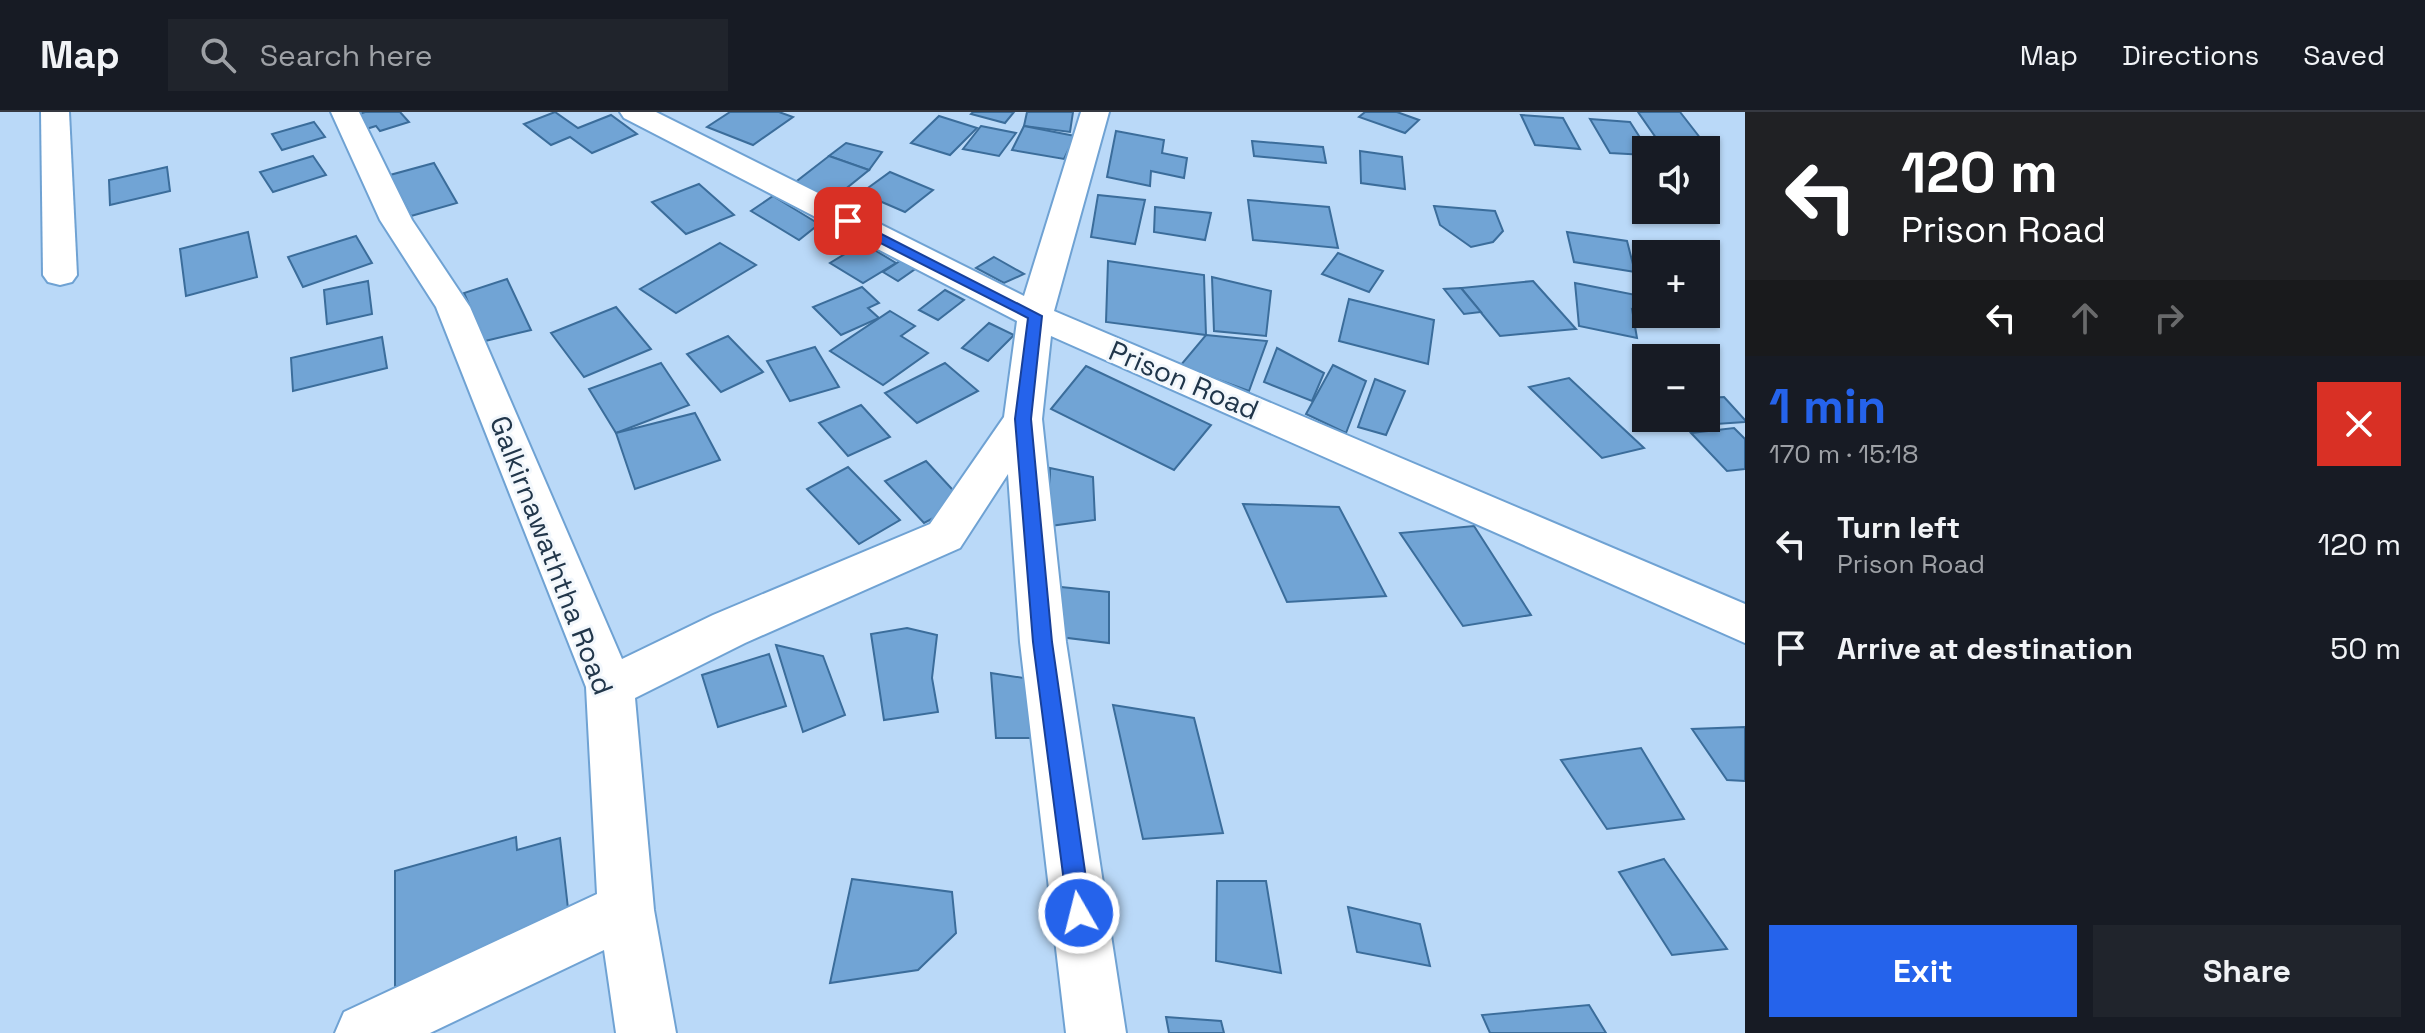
<!DOCTYPE html>
<meta charset="utf-8">
<style>
:root{--surface:#171b24;--page:#20242c;--text:#f1f3f6;--muted:#9ea1a6;--line:#363941;--accent:#2563eb}
body{margin:0;font-family:"Space Grotesk",sans-serif;background:var(--page);color:var(--text);height:100vh;display:flex;flex-direction:column;font-size:30px;white-space:nowrap}
*{box-sizing:border-box;margin:0}
p{font-size:26px;color:var(--muted)}
.icon{flex:none;width:44px;height:44px;fill:none;stroke:currentColor;stroke-width:2;stroke-linecap:round;stroke-linejoin:round}
.map{position:relative;flex:1;overflow:hidden}
.drawer{display:flex;flex-direction:column;background:var(--surface);width:680px}
.drawer>*{flex:none}
.banner{background:#202124;color:#fff;overflow:hidden}
.buttons{position:absolute;left:1632px;top:24px;display:grid;gap:16px}
.buttons a{display:grid;place-items:center;width:88px;height:88px;border-radius:0px;background:var(--surface);box-shadow:0 2px 6px #0004;font-size:40px}
.pin{position:absolute;display:grid;place-items:center;width:68px;height:68px;color:#fff;margin:-34px;border-radius:16px;box-shadow:0 4px 12px #0006}
.me{position:absolute;width:88px;margin:-44px;rotate:352deg;stroke-linejoin:round;filter:drop-shadow(0 0 6px #0008)}
.turn{display:flex;align-items:center;gap:28px;height:168px;padding:0 24px;font-size:36px}
.turn .icon{width:104px;height:104px;stroke-width:2.5}
.turn b{display:block;font-size:56px;line-height:68px}
.lanes{display:flex;align-items:center;height:76px;padding:0 24px;background:#0003;justify-content:center;gap:40px;direction:ltr}
.lanes .off{opacity:.35}
.round{display:grid;place-items:center;flex:none;width:84px;height:84px;border-radius:0px;background:var(--page)}
.overview{display:flex;align-items:center;justify-content:space-between;height:136px;padding:0 24px}
h1{font-size:48px;font-weight:700;line-height:60px;color:var(--accent)}
.cta{display:flex;gap:16px;margin-top:auto;padding:16px 24px}
.cta a{flex:1;height:92px;border-radius:0px;background:var(--accent);color:#fff;font-size:32px;font-weight:700;line-height:92px;text-align:center}
.cta a+a{background:var(--page);color:var(--text)}
ul{padding:0;list-style:none}
li{display:flex;align-items:center;gap:24px;height:104px;padding:0 24px}
li div{flex:1}
li b{display:block;font-size:30px}
li em{font-style:normal}
header{display:flex;align-items:center;gap:48px;box-sizing:border-box;height:112px;padding:0 40px;background:var(--surface);border-bottom:2px solid var(--line)}
header strong{font-size:38px}
nav{display:flex;gap:44px;margin-inline-start:auto;font-size:28px}
.search{width:560px;height:72px;background:var(--page);display:flex;align-items:center;gap:20px;box-sizing:border-box;padding:0 28px;border-radius:0px;color:var(--muted);font-size:30px}
main{display:flex;flex:1;min-height:0}
.map>svg:first-child{display:block}
.building{fill:#71a4d5;stroke:#3b6d9b;stroke-width:2}
.lines{fill:none;stroke-linecap:round;stroke-linejoin:round}
.minor-casing{stroke:#6fa2d3;stroke-width:4}
.minor{fill:#fff;fill-rule:evenodd}
.route{fill:#2563eb;stroke:#184099;stroke-width:2}
.labels{text-anchor:middle;dominant-baseline:central;stroke-width:6;stroke-linejoin:round;paint-order:stroke}
.street-label{font-size:28px;fill:#21364a;stroke:#f2f7fc}
</style>
<header>
<strong>Map</strong>
<div class="search"><svg class="icon" aria-label="search" viewBox="0 0 24 24"><circle cx="10" cy="10" r="6"/><path d="M15 15l6 6"/></svg>Search here</div>
<nav><a>Map</a><a>Directions</a><a>Saved</a></nav>
</header>
<main>
<div class="map">
<svg width="1745" height="921" viewBox="0 0 1745 921">
<rect width="100%" height="100%" fill="#bad9f8"/>
<g class="building">
<polygon points="365,0 400,0 409,10 380,19 376,14 363,18 351,5"/>
<polygon points="555,0 578,16 611,3 637,22 592,41 570,25 551,33 524,12"/>
<polygon points="730,0 779,0 793,5 753,33 707,15"/>
<polygon points="973,0 1014,0 1005,11 971,2"/>
<polygon points="1027,0 1073,0 1070,20 1024,14"/>
<polygon points="1365,0 1397,0 1419,8 1405,21 1359,5"/>
<polygon points="1638,0 1680,0 1708,36 1661,33"/>
<polygon points="1521,3 1563,6 1580,37 1535,33"/>
<polygon points="939,4 977,16 950,43 911,31"/>
<polygon points="1590,7 1630,10 1648,38 1646,43 1610,41"/>
<polygon points="314,10 325,25 282,38 272,22"/>
<polygon points="981,14 1016,21 999,44 963,37"/>
<polygon points="1024,14 1075,24 1064,47 1012,38"/>
<polygon points="1116,19 1164,28 1162,41 1187,46 1184,66 1151,59 1150,74 1107,65"/>
<polygon points="1252,29 1323,35 1326,51 1254,44"/>
<polygon points="846,31 882,40 869,58 829,44"/>
<polygon points="1360,39 1402,45 1405,77 1361,71"/>
<polygon points="313,44 326,63 273,80 260,60"/>
<polygon points="829,44 869,58 833,87 793,72"/>
<polygon points="434,51 457,91 411,104 390,63"/>
<polygon points="167,55 170,79 110,93 109,68"/>
<polygon points="890,60 933,78 905,100 861,81"/>
<polygon points="699,72 734,103 686,122 652,90"/>
<polygon points="1098,83 1145,88 1135,132 1091,125"/>
<polygon points="773,84 819,112 799,128 751,99"/>
<polygon points="1248,88 1329,95 1338,136 1253,128"/>
<polygon points="1434,94 1495,99 1503,119 1493,130 1471,135 1440,113"/>
<polygon points="1155,95 1211,101 1205,128 1154,120"/>
<polygon points="248,120 257,165 186,184 180,137"/>
<polygon points="1567,120 1627,129 1635,160 1574,150"/>
<polygon points="356,124 372,151 303,175 288,145"/>
<polygon points="720,131 756,153 676,201 640,177"/>
<polygon points="863,131 896,151 863,171 830,151"/>
<polygon points="1338,141 1383,159 1369,180 1322,162"/>
<polygon points="994,145 1024,162 1004,171 976,156"/>
<polygon points="903,147 918,155 898,169 883,160"/>
<polygon points="1108,149 1204,163 1206,223 1106,210"/>
<polygon points="1212,165 1271,179 1266,224 1214,219"/>
<polygon points="507,167 531,218 485,229 464,181"/>
<polygon points="368,169 372,202 327,212 324,178"/>
<polygon points="1533,169 1576,217 1500,224 1461,176"/>
<polygon points="1575,171 1646,185 1646,200 1632,197 1637,226 1579,214"/>
<polygon points="862,175 879,191 868,196 879,206 841,223 813,195"/>
<polygon points="1461,176 1481,200 1464,202 1444,177"/>
<polygon points="945,178 964,188 938,208 919,198"/>
<polygon points="1349,187 1434,208 1428,252 1339,229"/>
<polygon points="616,195 651,237 584,265 551,221"/>
<polygon points="890,199 915,214 901,224 928,241 883,273 830,239"/>
<polygon points="989,211 1014,223 988,249 962,236"/>
<polygon points="1206,223 1267,229 1249,279 1180,254"/>
<polygon points="728,224 763,260 721,280 687,242"/>
<polygon points="382,225 387,256 293,279 291,246"/>
<polygon points="815,235 839,275 790,289 767,249"/>
<polygon points="1277,236 1324,261 1312,289 1264,270"/>
<polygon points="661,251 689,293 616,321 589,277"/>
<polygon points="945,251 978,279 917,311 885,281"/>
<polygon points="1333,253 1366,269 1346,321 1306,302"/>
<polygon points="1086,254 1211,313 1174,358 1051,297"/>
<polygon points="1569,266 1644,336 1602,346 1529,275"/>
<polygon points="1375,267 1405,279 1386,323 1358,315"/>
<polygon points="1724,285 1745,308 1745,310 1716,312 1706,300 1706,286"/>
<polygon points="861,293 890,325 848,344 819,311"/>
<polygon points="695,301 720,348 635,377 616,321"/>
<polygon points="1734,316 1745,327 1745,357 1727,359 1691,321"/>
<polygon points="926,349 964,390 924,411 885,369"/>
<polygon points="848,355 900,408 859,432 807,377"/>
<polygon points="1050,356 1093,365 1095,408 1050,414"/>
<polygon points="1243,392 1339,395 1386,484 1287,490"/>
<polygon points="1474,414 1531,503 1463,514 1400,421"/>
<polygon points="1061,475 1109,480 1109,531 1060,525"/>
<polygon points="907,516 937,523 932,566 938,600 884,608 871,522"/>
<polygon points="776,533 823,544 845,603 803,620"/>
<polygon points="769,542 786,594 718,615 702,563"/>
<polygon points="991,561 1030,567 1034,626 996,626"/>
<polygon points="1113,593 1194,606 1223,721 1143,727"/>
<polygon points="1745,615 1745,669 1727,668 1692,617"/>
<polygon points="1641,636 1684,707 1607,717 1561,648"/>
<polygon points="516,725 517,738 560,726 571,823 395,875 395,759"/>
<polygon points="1664,747 1727,837 1672,843 1619,760"/>
<polygon points="852,767 952,780 956,821 918,858 830,871"/>
<polygon points="1217,769 1266,769 1281,861 1216,849"/>
<polygon points="1348,795 1420,812 1430,854 1357,840"/>
<polygon points="1589,893 1606,921 1490,921 1482,903"/>
<polygon points="1166,905 1221,909 1224,921 1169,921"/>
</g>
<g class="lines">
<defs>
<g id="minor">
<polygon points="41,0 69,0 77,163 72,170 60,173 48,170 43,163"/>
<polygon points="331,0 359,0 412,108 470,195 622,547 713,503 930,412 1004,305 1017,209 624,6 620,0 656,0 1024,184 1081,0 1109,0 1054,199 1745,492 1745,531 1051,224 1042,307 1066,530 1126,921 1066,921 1020,530 1008,362 960,436 745,531 635,586 654,798 676,921 616,921 604,838 430,921 335,921 344,900 597,782 586,575 436,195 380,108"/>
</g>
</defs>
<use href="#minor" class="minor-casing"/>
<use href="#minor" class="minor"/>
</g>
<polygon class="route" points="848,105 1042,204 1031,307 1052,530 1091,801 1088,809 1079,812 1071,809 1068,801 1033,530 1015,307 1028,206 843,112 841,109"/>
<g class="labels">
<g class="street-label">
<text transform="translate(1184 268) rotate(23)">Prison Road</text>
<text transform="translate(552 443) rotate(69)">Galkirnawaththa Road</text>
</g>
</g>
</svg>
<div class="buttons">
<a><svg class="icon" aria-label="sound" viewBox="0 0 24 24"><path d="M4 9h4l5-4v14l-5-4H4zM17 9q2 3 0 6"/></svg></a>
<a>+</a>
<a>−</a>
</div>
<div class="pin" style="left:848px;top:109px;background:#d93025"><svg class="icon" aria-label="arrive" viewBox="0 0 24 24"><path d="M6 21V4h12l-3 4 3 4H6"/></svg></div>
<svg class="me" style="left:1079px;top:801px" viewBox="-20 -20 40 40"><circle r="17" fill="#2563eb" stroke="#fff" stroke-width="3"/><path d="M0-11L8 9 0 5-8 9z" fill="#fff"/></svg>
</div>
<section class="drawer">
<div class="banner">
<div class="turn"><svg class="icon" aria-label="left" viewBox="0 0 24 24"><path d="M17 20v-9H6M10 6l-5 5 5 5"/></svg><div><b>120 m</b>Prison Road</div></div>
<div class="lanes"><svg class="icon" aria-label="left" viewBox="0 0 24 24"><path d="M17 20v-9H6M10 6l-5 5 5 5"/></svg><svg class="icon off" aria-label="ahead" viewBox="0 0 24 24"><path d="M12 20V5M6 11l6-6 6 6"/></svg><svg class="icon off" aria-label="right" viewBox="0 0 24 24"><path d="M7 20v-9h11M14 6l5 5-5 5"/></svg></div>
</div>
<div class="overview"><div><h1>1 min</h1><p>170 m · 15:18</p></div><a class="round" style="background:#d93025;color:#fff"><svg class="icon" aria-label="close" viewBox="0 0 24 24"><path d="M6 6l12 12M18 6L6 18"/></svg></a></div>
<ul>
<li><svg class="icon" aria-label="left" viewBox="0 0 24 24"><path d="M17 20v-9H6M10 6l-5 5 5 5"/></svg><div><b>Turn left</b><p>Prison Road</p></div><em>120 m</em></li>
<li><svg class="icon" aria-label="arrive" viewBox="0 0 24 24"><path d="M6 21V4h12l-3 4 3 4H6"/></svg><div><b>Arrive at destination</b></div><em>50 m</em></li>
</ul>
<div class="cta"><a>Exit</a><a>Share</a></div>
</section>
</main>
